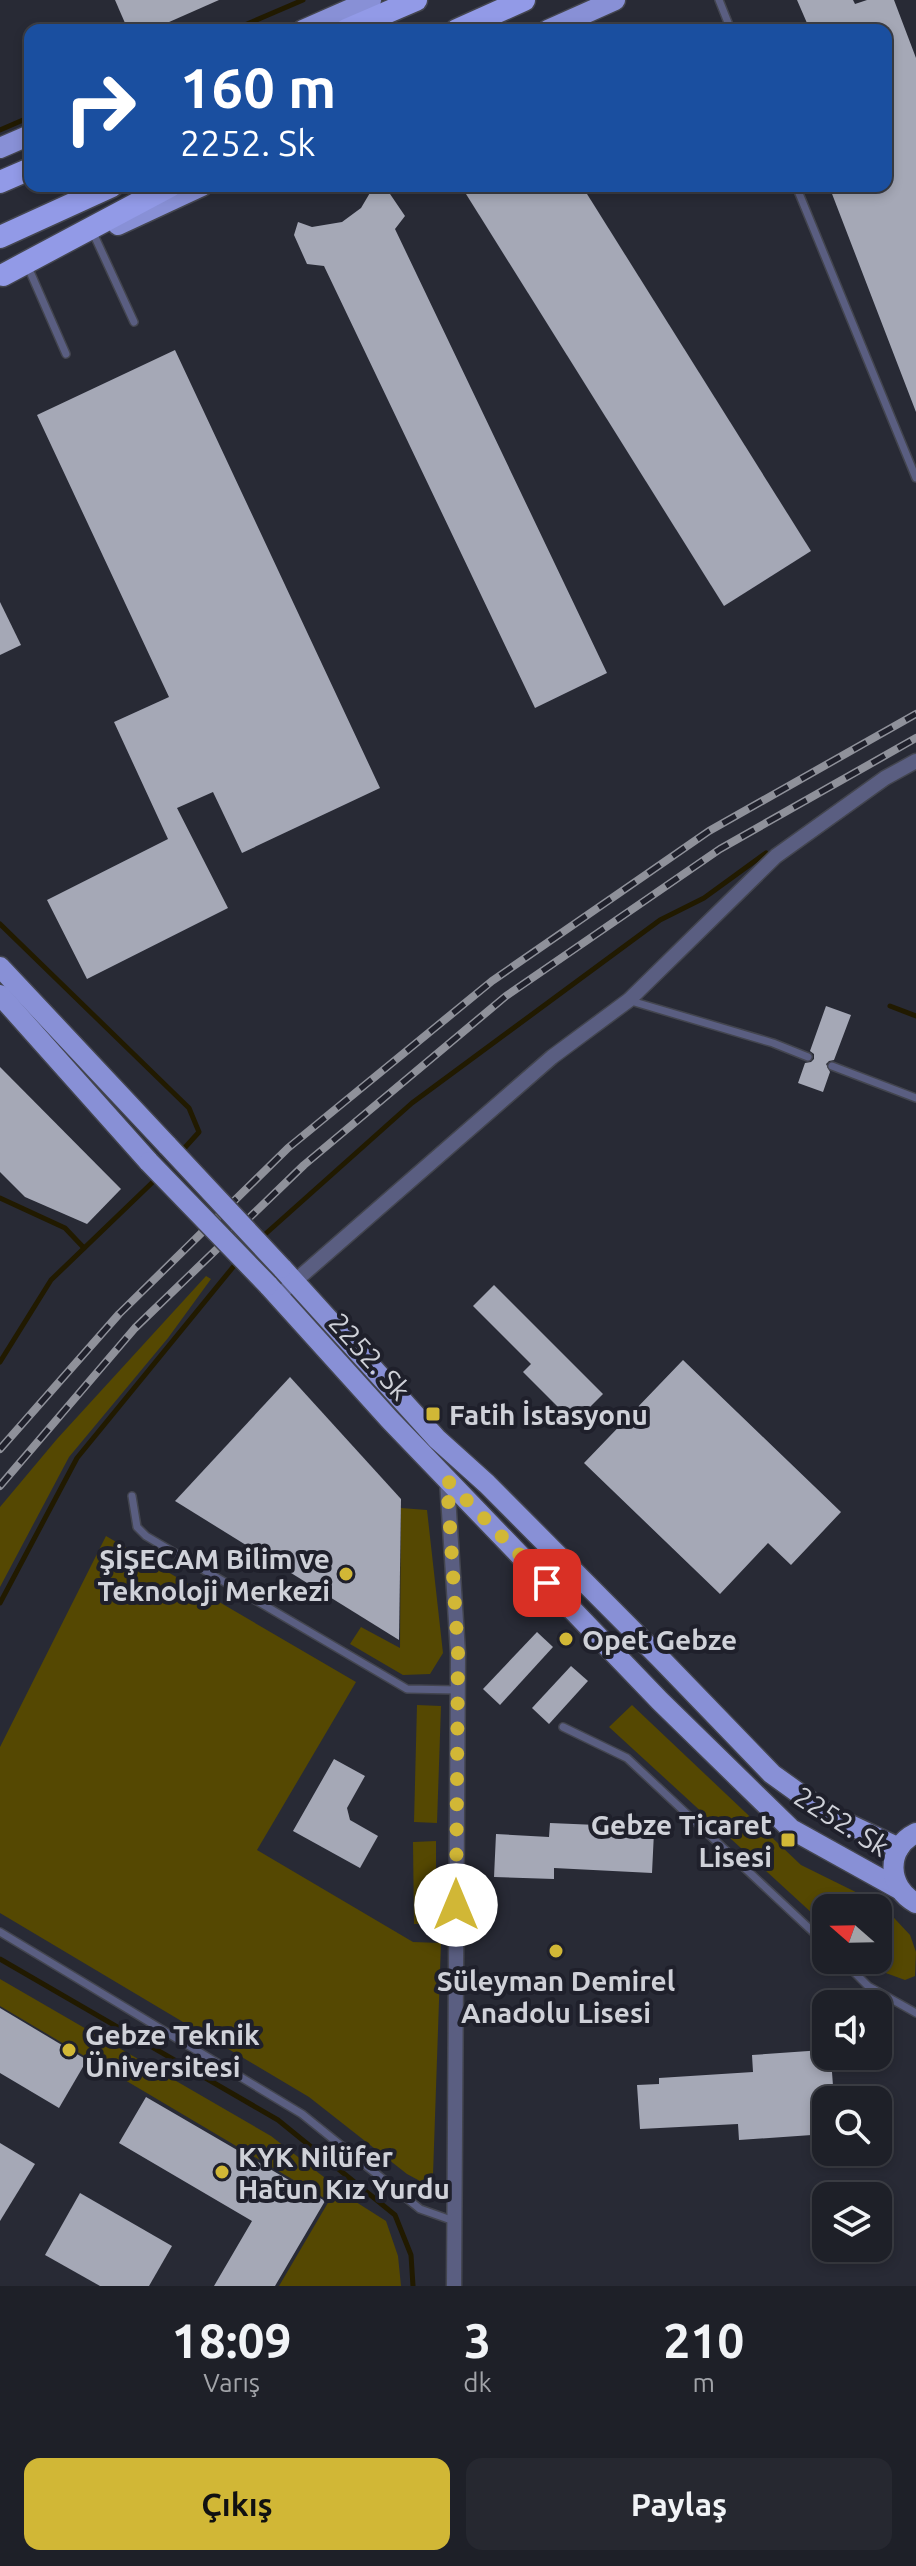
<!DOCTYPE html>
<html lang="tr">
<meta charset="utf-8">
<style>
:root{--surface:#1e2028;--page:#262830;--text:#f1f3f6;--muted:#a1a3a8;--line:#3c3e45;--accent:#d1b736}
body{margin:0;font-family:Ubuntu,sans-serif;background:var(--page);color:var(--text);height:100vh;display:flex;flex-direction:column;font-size:30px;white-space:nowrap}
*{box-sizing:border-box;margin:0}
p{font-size:26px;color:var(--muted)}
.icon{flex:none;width:44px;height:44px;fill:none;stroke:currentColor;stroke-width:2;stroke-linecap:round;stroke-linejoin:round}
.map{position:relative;height:2286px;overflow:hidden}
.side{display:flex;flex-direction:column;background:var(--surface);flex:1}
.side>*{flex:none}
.banner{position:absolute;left:24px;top:24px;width:868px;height:168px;border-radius:16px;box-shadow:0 4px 12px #0003,0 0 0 2px var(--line);background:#1a4fa0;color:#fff;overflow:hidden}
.needle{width:52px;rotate:290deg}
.buttons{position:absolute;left:812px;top:1894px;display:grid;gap:16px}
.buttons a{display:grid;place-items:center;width:80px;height:80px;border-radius:16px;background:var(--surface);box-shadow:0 4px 12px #0003,0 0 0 2px var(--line);font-size:40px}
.pin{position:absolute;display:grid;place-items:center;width:68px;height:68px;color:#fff;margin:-34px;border-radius:16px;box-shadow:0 4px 12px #0006}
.me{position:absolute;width:88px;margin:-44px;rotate:0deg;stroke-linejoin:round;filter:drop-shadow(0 0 6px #0008)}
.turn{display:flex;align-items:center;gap:28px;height:168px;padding:0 24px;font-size:36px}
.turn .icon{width:104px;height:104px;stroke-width:2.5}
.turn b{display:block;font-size:56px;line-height:68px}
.eta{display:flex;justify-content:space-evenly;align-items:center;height:136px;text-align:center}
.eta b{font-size:48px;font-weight:700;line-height:56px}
.button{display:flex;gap:16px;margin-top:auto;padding:16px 24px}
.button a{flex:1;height:92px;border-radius:16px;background:var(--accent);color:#111;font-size:32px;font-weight:700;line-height:92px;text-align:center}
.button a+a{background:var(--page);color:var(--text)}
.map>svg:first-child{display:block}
.green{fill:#554802}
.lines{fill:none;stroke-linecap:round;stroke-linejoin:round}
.stream{stroke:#211a00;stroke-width:5}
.building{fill:#a5a8b6}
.service-casing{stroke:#43454f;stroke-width:10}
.minor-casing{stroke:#43454f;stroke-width:17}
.primary-casing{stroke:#43454f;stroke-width:23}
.trunk-casing{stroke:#43454f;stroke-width:25}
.service{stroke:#5a5e81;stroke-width:7}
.minor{stroke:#5a5e81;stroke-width:14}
.primary{stroke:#8890d6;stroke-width:20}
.trunk{stroke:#929ae7;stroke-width:22}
.rail-casing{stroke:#8f919a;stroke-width:8}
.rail{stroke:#1f202b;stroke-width:5;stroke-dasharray:15;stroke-linecap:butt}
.primary-bridge-casing{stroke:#43454f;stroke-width:23;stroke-linecap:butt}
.primary-bridge{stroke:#8890d6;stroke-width:20}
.route{stroke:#d1b736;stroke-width:14;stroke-dasharray:0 25.2}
.poi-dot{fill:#d1b736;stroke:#1f202b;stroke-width:3}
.labels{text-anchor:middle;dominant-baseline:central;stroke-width:8;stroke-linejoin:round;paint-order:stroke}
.street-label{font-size:28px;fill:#cfd1d8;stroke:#1f202b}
.poi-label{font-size:28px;font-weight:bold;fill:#cfd1d8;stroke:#1f202b;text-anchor:start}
</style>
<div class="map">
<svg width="916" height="2286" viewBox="0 0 916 2286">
<rect width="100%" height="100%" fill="#282a35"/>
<g class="green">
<polygon points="206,1276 211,1279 168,1338 69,1457 0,1587 0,1507 57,1439"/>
<polygon points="401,1508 427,1510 443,1653 430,1674 403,1675 350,1644 361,1627 400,1648"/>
<polygon points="106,1536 356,1682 257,1850 413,1942 441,1943 433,2175 420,2181 407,2174 309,2097 0,1913 0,1747"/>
<polygon points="417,1705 441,1706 437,1823 414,1822"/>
<polygon points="632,1705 801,1865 882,1905 910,1935 916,1952 915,1976 905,1980 872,1968 863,1960 878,1960 878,1908 826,1908 826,1926 609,1727"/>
<polygon points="436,1841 436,1924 414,1924 413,1842"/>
<polygon points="0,1979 271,2136 356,2202 386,2221 398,2256 401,2286 279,2286 329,2201 0,2006"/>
</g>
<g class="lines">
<g class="stream">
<polyline points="233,30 303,0"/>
<polyline points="0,130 30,117"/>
<polyline points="0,924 189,1108 199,1132 180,1153"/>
<polyline points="890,1006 916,1016"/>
<polyline points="0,1198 65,1228 84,1248"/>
<polyline points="262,1237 412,1103 660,920 704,898 766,853"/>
<polyline points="0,1362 51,1280 157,1178"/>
<polyline points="0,1603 77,1458 238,1261"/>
<polyline points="0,1959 278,2120 395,2215 411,2255 413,2286"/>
</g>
</g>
<g class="building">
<polygon points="115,0 219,0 151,30 128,30"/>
<polygon points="797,0 853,0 855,4 867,0 894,0 916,58 916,412 829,186 886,186 886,30 810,30"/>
<polygon points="374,186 388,191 405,216 395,229 607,673 535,708 324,266 307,264 294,235 298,222 312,227 342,222 361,208"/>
<polygon points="461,186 582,186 811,551 724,606"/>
<polygon points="175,350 380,788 242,853 213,792 177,808 228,908 87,979 47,900 168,839 114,722 169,697 37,415"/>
<polygon points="0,602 21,645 0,655"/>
<polygon points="826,1006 851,1015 834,1060 829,1061 826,1064 830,1072 823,1092 798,1083 805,1063 811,1062 814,1059 814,1054 810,1051"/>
<polygon points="0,1067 121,1189 87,1224 25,1197 0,1172"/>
<polygon points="494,1285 603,1394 574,1423 523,1372 531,1364 473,1306"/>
<polygon points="683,1360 841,1512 791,1565 768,1543 720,1594 584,1463"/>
<polygon points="290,1377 401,1499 399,1640 175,1501"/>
<polygon points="537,1632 553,1647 500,1705 483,1689"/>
<polygon points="571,1666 588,1681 549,1724 532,1708"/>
<polygon points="334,1759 365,1776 347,1808 350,1820 378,1836 360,1868 293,1831"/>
<polygon points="550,1823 644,1827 644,1832 654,1832 652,1873 554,1868 554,1879 494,1877 496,1834 549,1837"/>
<polygon points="0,2008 87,2060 59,2108 0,2073"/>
<polygon points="823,2050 823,2059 831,2058 834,2100 826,2100 826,2134 739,2140 738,2124 640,2129 637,2085 659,2084 659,2078 753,2072 752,2055"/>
<polygon points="146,2097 325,2201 275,2286 214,2286 252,2221 119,2143"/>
<polygon points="0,2143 35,2164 0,2221"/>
<polygon points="80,2193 172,2246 149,2286 100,2286 45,2255"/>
</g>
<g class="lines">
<defs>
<g id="service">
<polyline points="719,0 731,30"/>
<polyline points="796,186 916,478"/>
<polyline points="94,235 134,322"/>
<polyline points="28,267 66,354"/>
<polyline points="631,1001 773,1043 808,1057"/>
<polyline points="832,1066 916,1098"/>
<polyline points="132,1496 137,1527 146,1536 407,1689 457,1690"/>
<polyline points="563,1727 627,1758 826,1944"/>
<polyline points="0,1932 302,2114 420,2209 454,2221"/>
<polyline points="842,1960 868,1986 916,2013"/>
</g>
<g id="minor">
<polyline points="278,1296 552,1057 629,1000 776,856 885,778 916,761"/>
<polyline points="447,1480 458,1653 454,2286"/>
</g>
<g id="primary">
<polyline points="303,30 371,0"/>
<polyline points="548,30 615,0"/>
<polyline points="0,148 30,135"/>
<polyline points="118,225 202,186"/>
<polyline points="0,967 168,1146"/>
<polyline points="0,995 149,1162"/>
<polyline points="282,1268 437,1439 487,1484 661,1659 772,1774 829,1815 899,1848"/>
<polyline points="268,1285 390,1420 660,1701 791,1829 899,1889"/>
<path d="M916,1833C885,1848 887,1888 916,1903"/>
</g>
<g id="trunk">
<polyline points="346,30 416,0"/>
<polyline points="457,30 524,0"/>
<polyline points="0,182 30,169"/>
<polyline points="0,237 112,186"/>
<polyline points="3,275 170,186"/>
</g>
</defs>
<use href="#service" class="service-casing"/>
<use href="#minor" class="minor-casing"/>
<use href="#primary" class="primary-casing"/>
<use href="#trunk" class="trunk-casing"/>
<use href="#service" class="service"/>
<use href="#minor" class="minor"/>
<use href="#primary" class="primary"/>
<use href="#trunk" class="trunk"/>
<defs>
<g id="rail">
<polyline points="0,1449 119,1314 288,1148 492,981 709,831 916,714"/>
<polyline points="0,1486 135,1328 304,1165 506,996 720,849 916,738"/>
</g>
</defs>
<use href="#rail" class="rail-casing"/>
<use href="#rail" class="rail"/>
<defs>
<g id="primary-bridge">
<polyline points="168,1146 282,1268"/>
<polyline points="149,1162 268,1285"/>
</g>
</defs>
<use href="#primary-bridge" class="primary-bridge-casing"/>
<use href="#primary-bridge" class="primary-bridge"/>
</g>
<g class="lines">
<polyline class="route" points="456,1905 458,1653 447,1480 547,1583"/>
</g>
<g class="poi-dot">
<rect x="425" y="1406" width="16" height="16" rx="4"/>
<circle cx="346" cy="1574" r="8"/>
<circle cx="566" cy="1639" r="8"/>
<rect x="780" y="1832" width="16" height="16" rx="4"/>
<circle cx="556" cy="1951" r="8"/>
<circle cx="69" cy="2050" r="8"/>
<circle cx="222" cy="2172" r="8"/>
</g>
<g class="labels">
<g class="street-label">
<text transform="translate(370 1356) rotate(48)">2252. Sk</text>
<text transform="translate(842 1821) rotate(32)">2252. Sk</text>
</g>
<g class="poi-label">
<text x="449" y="1414">Fatih İstasyonu</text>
<text x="330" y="1558" text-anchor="end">ŞİŞECAM Bilim ve<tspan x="330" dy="32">Teknoloji Merkezi</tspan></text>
<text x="582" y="1639">Opet Gebze</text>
<text x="772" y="1824" text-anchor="end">Gebze Ticaret<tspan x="772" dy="32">Lisesi</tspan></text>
<text x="556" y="1980" text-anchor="middle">Süleyman Demirel<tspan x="556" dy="32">Anadolu Lisesi</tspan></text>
<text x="85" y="2034">Gebze Teknik<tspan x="85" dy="32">Üniversitesi</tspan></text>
<text x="238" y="2156">KYK Nilüfer<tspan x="238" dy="32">Hatun Kız Yurdu</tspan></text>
</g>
</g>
</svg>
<div class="buttons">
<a><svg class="needle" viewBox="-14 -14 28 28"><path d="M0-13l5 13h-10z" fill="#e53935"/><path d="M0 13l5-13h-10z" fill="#a1a3a8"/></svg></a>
<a><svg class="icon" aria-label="sound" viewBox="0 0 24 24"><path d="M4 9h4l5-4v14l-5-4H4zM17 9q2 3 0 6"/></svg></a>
<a><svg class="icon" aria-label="search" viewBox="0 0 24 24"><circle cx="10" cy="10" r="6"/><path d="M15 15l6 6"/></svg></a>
<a><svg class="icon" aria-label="layers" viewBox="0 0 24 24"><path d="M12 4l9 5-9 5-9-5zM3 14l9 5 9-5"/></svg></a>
</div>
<div class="pin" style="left:547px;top:1583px;background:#d93025"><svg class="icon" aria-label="arrive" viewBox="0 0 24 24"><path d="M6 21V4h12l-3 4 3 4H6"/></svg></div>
<svg class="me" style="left:456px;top:1905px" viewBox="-20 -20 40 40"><circle r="19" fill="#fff"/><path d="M0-13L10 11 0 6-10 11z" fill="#d1b736"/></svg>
<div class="banner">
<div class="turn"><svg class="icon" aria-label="right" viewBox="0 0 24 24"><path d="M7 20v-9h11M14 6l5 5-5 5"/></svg><div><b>160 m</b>2252. Sk</div></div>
</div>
</div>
<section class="side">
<div class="eta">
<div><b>18:09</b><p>Varış</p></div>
<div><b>3</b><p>dk</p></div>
<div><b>210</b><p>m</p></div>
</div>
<div class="button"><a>Çıkış</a><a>Paylaş</a></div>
</section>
